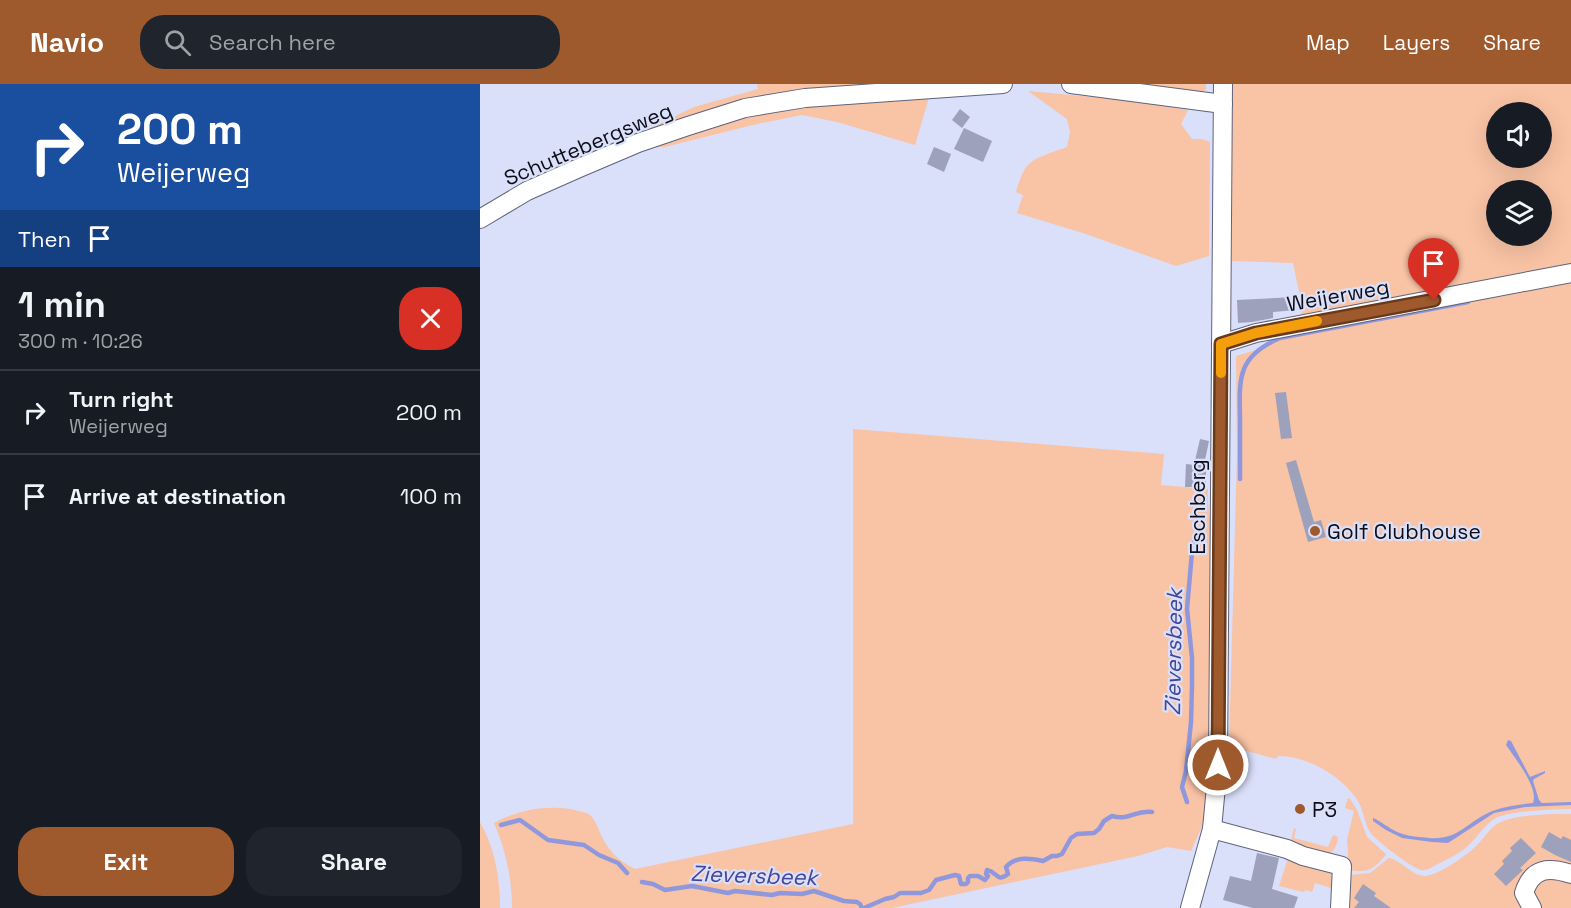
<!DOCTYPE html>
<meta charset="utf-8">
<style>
:root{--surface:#171b24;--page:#20242c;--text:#f1f3f6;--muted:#9ea1a6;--line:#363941;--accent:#9e592c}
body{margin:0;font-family:"Space Grotesk",sans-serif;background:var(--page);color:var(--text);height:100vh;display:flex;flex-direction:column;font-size:22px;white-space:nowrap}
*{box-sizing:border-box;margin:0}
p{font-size:20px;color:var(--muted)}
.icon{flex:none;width:33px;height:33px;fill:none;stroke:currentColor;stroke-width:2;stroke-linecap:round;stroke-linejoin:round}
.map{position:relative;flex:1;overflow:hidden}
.panel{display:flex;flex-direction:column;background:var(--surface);width:480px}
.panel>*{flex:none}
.banner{background:#1a4fa0;color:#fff;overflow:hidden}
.tools{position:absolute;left:1006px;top:18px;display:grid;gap:12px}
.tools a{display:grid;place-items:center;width:66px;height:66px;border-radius:50%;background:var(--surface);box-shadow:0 6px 24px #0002;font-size:30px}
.pin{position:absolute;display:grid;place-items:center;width:51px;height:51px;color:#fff;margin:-62px -26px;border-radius:50% 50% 50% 0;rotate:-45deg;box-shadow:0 0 6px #0007}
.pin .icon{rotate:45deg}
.me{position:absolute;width:66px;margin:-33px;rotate:0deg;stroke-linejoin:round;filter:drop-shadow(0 0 4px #0008)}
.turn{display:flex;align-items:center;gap:21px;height:126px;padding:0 18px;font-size:27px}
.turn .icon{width:78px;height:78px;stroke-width:2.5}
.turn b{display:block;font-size:42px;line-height:51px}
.then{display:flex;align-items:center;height:57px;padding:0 18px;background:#0003;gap:12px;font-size:22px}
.round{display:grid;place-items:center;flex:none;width:63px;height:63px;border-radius:24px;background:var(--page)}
.summary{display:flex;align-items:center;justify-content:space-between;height:102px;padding:0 18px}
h1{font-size:36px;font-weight:700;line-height:45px}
.primary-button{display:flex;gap:12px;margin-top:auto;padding:12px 18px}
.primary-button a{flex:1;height:69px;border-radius:24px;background:var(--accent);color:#fff;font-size:24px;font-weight:700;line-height:69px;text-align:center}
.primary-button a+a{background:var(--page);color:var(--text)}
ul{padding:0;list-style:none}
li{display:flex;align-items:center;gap:18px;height:84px;padding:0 18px;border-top:2px solid var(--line)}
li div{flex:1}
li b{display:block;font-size:22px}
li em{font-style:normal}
header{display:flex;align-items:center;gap:36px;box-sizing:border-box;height:84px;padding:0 30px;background:var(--accent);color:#fff}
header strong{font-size:28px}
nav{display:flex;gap:33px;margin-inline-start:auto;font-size:21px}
.search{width:420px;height:54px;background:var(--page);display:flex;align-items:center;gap:15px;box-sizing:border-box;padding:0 21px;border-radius:24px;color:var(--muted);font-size:22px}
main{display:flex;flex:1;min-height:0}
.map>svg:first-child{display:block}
.green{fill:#f9c3a5;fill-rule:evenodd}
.water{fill:#8f98dd}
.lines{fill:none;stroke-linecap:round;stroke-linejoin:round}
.stream{stroke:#8f98dd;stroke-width:4.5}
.building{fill:#9da1bb}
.minor-casing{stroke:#5f637b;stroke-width:20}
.minor{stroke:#fff;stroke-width:18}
.route-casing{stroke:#673a1d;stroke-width:15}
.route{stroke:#9e592c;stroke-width:10}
.slow{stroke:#f59e0b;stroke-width:10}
.poi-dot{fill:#9e592c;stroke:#dadffa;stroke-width:2}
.labels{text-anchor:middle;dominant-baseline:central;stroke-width:4.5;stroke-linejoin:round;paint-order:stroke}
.street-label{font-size:21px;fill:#0c0d16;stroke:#dadffa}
.poi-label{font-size:21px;fill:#0c0d16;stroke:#dadffa;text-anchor:start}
.water-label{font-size:22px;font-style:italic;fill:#434698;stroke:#dadffa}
</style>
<header>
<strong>Navio</strong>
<div class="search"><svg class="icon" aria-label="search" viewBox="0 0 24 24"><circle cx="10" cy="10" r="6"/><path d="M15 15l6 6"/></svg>Search here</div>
<nav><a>Map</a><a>Layers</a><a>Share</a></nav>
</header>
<main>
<section class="panel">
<div class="banner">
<div class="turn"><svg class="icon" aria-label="right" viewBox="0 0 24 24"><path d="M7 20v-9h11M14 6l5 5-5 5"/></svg><div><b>200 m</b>Weijerweg</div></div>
<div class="then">Then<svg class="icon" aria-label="arrive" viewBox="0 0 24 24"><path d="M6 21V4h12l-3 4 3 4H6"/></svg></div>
</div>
<div class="summary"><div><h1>1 min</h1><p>300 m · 10:26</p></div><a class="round" style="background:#d93025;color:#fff"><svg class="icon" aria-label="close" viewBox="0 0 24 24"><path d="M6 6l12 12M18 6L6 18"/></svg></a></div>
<ul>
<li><svg class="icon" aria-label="right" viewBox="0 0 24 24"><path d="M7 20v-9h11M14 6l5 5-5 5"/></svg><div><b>Turn right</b><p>Weijerweg</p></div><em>200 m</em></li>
<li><svg class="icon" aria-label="arrive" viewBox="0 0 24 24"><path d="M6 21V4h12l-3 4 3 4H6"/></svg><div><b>Arrive at destination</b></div><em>100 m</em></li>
</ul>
<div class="primary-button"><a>Exit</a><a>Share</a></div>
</section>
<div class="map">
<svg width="1091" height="824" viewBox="0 0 1091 824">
<rect width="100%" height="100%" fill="#dadffa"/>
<g class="green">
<polygon points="277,0 453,0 435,61 357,38 322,31 277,40 185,63 172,63 168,45 214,23 278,5"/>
<polygon points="648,0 726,0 726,5 722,9"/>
<path d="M751,0H1091V725C1076,725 1026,727 1014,735C1005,741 997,753 989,761C980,769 968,775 958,780C952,783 947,787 941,786C932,784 895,756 890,748C884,739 884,725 876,714C860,691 827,672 798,672L796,675L749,662L757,370L756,272L782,264L821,236L822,222L813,179L752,177ZM1017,28H1062V74H1017ZM1017,106H1062V152H1017Z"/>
<path d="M548,7L646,16L708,26L701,40L712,55H722L730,58L729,172L696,182L603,149L537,129L543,111L536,108C538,101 541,91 545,85C552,73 574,68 587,63L590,48L587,35Z"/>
<path d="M373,345L684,370L681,401L728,405V419L731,444L730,666L726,733L711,767L687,763L658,772L412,824H32C32,794 26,767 14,739C37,726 68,720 95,726C101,728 108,728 112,733C116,738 118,744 120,749C128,766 138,777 155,785L373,740Z"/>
<path d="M868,714L870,715L877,726L887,753L906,770L905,772C892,786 889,789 869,786L867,755L874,727L865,724Z"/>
<path d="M1091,730V787L1059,786L1050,824H865L869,791L890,789L909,774C922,776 932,793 946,792C958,791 986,772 994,764C1002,757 1008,746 1017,740C1033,730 1072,730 1091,730Z"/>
<path d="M0,738C15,764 20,794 20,824H0Z"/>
<path d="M814,744L816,745L814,754L848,763L853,751L858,753C857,761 855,768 847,770L810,761Z"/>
<path d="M809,771C818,775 851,784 854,794C855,797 854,801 854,805L835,799L832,808L826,806L823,808L799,802Z"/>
<polygon points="1060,790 1091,793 1091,824 1056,824 1047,811"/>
</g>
<path class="water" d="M1028,656L1031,657L1050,693L1065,687V689L1054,695L1053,697L1059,716L1062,719L1091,718V721L1045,723L1014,729L968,759L952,758L922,754L906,746L893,737V734C901,737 908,744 917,748C926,752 939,753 949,754C978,756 985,740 1008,729C1022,722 1038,721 1053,719C1059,704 1035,674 1026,661Z"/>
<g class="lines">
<g class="stream">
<path d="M760,395C760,374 760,354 760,334C759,293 758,272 800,254L988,218"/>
<polyline points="707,718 702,703 706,687 711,638 712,602 712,574 707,525 712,468 715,454"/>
<polyline points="21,741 40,736 68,756 104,761 119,771 138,779 147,789"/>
<polyline points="162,798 173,800 185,806 212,802 248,809 255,807 292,811 300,809 322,810 334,807 364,817 377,818 380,820 382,824"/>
<path d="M384,824L405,815L414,813L420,809H441L449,806L456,796L475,791L479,792L481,800H486L488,798V794L490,792H498L505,796L508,792L506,790L507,786C518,788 516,799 528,790L526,783C536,772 550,774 563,777L572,772H577L582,770L591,754L597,750L614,749L619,745L624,737L632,732C650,737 654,726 672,728"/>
</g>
</g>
<g class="building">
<polygon points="480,25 490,33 482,44 472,36"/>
<polygon points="484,44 512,57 503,78 474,65"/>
<polygon points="454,63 471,70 464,88 447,80"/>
<polygon points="815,213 816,226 793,228 793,234 772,238 758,239 757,216"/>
<polygon points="806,308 812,354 801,355 795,309"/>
<polygon points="720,355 729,357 724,381 726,381 726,403 705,403 706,380 714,381"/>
<polygon points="816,376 834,438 841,436 846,453 828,458 806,379"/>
<polygon points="1069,748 1081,755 1083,752 1091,756 1091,778 1075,771 1061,763"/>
<polygon points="1041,754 1056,769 1040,784 1043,786 1026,802 1014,790 1024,780 1022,777 1032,767 1030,764"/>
<polygon points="777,769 799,774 792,805 818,813 814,824 773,824 743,816 750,792 771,797"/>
<polygon points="883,800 896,809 894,812 911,824 874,824 879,818 874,814"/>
</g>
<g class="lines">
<defs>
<g id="minor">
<polyline points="591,0 743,20"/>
<polyline points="0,135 47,107 99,84 158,59 208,42 265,24 325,14 523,0"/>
<polyline points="741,260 776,249 803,244 1091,189"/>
<polyline points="732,745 807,765 823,772 862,782 860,824"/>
<polyline points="710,824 732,745 738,681 743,0"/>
<path d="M1052,824L1044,809C1052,783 1069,783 1091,790"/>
</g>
</defs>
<use href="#minor" class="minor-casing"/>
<use href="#minor" class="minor"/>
</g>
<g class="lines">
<defs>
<polyline id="route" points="738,681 741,260 776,249 954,216"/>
</defs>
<use href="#route" class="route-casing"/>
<use href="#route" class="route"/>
<polyline class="slow" points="741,289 741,260 776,249 837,237"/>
</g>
<g class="poi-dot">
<circle cx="835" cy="447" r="6"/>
<circle cx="820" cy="725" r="6"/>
</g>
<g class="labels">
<g class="street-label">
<text transform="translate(108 60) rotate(-23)">Schuttebergsweg</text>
<text transform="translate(858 211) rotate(-10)">Weijerweg</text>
<text transform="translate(717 423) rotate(-90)">Eschberg</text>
</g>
<g class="poi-label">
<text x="847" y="447">Golf Clubhouse</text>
<text x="832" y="725">P3</text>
</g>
<g class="water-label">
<text transform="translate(693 568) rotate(-89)">Zieversbeek</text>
<text transform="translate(274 791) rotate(2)">Zieversbeek</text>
</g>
</g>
</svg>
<div class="tools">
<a><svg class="icon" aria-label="sound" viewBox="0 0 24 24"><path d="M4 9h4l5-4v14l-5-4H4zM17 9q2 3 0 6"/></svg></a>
<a><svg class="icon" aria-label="layers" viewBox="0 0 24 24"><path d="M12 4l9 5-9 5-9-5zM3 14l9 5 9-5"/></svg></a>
</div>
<div class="pin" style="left:954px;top:216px;background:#d93025"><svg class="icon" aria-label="arrive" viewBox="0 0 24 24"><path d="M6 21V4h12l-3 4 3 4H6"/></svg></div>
<svg class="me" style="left:738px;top:681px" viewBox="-20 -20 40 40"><circle r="17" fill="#9e592c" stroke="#fff" stroke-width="3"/><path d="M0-11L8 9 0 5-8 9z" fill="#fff"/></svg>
</div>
</main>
